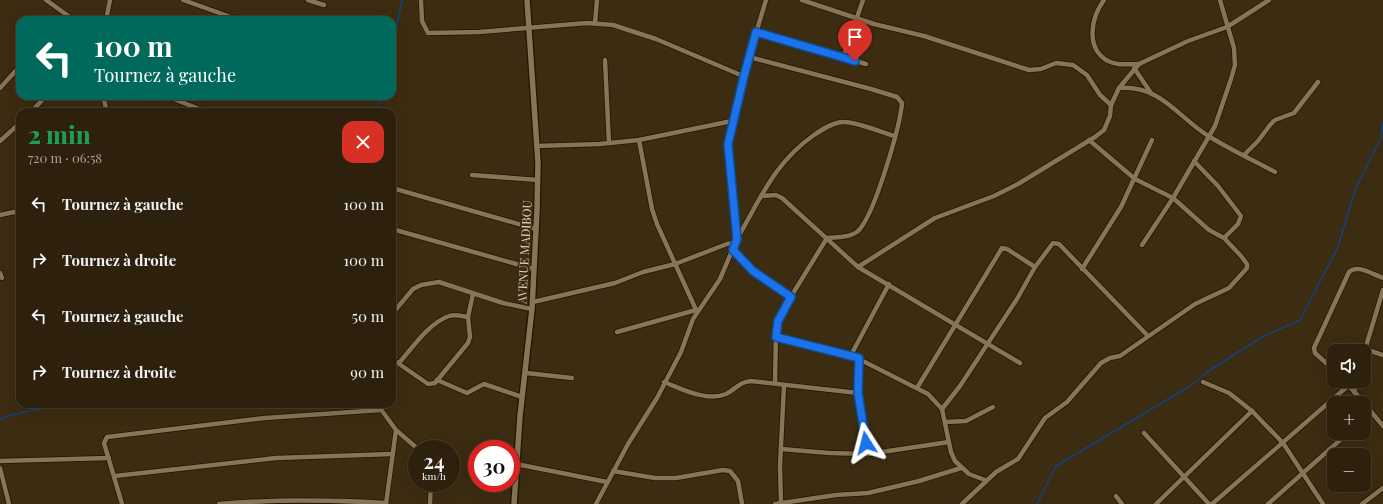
<!DOCTYPE html>
<html lang="fr">
<meta charset="utf-8">
<style>
:root{--surface:#2d210d;--page:#392e1b;--text:#f1f3f6;--muted:#a7a39d;--line:#483e2e}
body{margin:0;font-family:"Playfair Display",serif;background:var(--page);color:var(--text);height:100vh;display:flex;flex-direction:column;font-size:15px;white-space:nowrap}
*{box-sizing:border-box;margin:0}
p{font-size:13px;color:var(--muted)}
.icon{flex:none;width:22px;height:22px;fill:none;stroke:currentColor;stroke-width:2;stroke-linecap:round;stroke-linejoin:round}
.map{position:relative;flex:1;overflow:hidden}
.drawer{position:absolute;left:16px;top:108px;width:380px;height:300px;display:flex;flex-direction:column;background:var(--surface);border-radius:12px;box-shadow:0 4px 16px #0002,0 0 0 1px var(--line)}
.drawer>*{flex:none}
.hud{position:absolute;left:16px;top:16px;width:380px;height:84px;border-radius:12px;box-shadow:0 4px 16px #0002,0 0 0 1px var(--line);background:#00695c;color:#fff;overflow:hidden}
.fabs{position:absolute;left:1327px;top:344px;display:grid;gap:8px}
.fabs a{display:grid;place-items:center;width:44px;height:44px;border-radius:8px;background:var(--surface);box-shadow:0 4px 16px #0002,0 0 0 1px var(--line);font-size:20px}
.speed{position:absolute;left:408px;top:440px;display:flex;gap:8px;font-size:20px;font-weight:700;text-align:center}
.speed>*{display:grid;place-content:center;width:52px;height:52px;border-radius:50%;background:var(--surface);box-shadow:0 4px 16px #0002,0 0 0 1px var(--line);line-height:1}
.speed small{font-size:10px;font-weight:400}
.speed .limit{border:6px solid #d22;background:#fff;color:#111}
.pin{position:absolute;display:grid;place-items:center;width:34px;height:34px;color:#fff;margin:-41px -17px;border-radius:50% 50% 50% 0;rotate:-45deg;box-shadow:0 0 4px #0007}
.pin .icon{rotate:45deg}
.me{position:absolute;width:44px;margin:-22px;rotate:351deg;stroke-linejoin:round;filter:drop-shadow(0 0 3px #0008)}
.turn{display:flex;align-items:center;gap:14px;height:84px;padding:0 12px;font-size:18px}
.turn .icon{width:52px;height:52px;stroke-width:2.5}
.turn b{display:block;font-size:28px;line-height:34px}
.round{display:grid;place-items:center;flex:none;width:42px;height:42px;border-radius:12px;background:var(--page)}
.summary{display:flex;align-items:center;justify-content:space-between;height:68px;padding:0 12px}
h1{font-size:24px;font-weight:800;line-height:30px;color:#1e9e55}
ul{padding:0;list-style:none}
li{display:flex;align-items:center;gap:12px;height:56px;padding:0 12px}
li div{flex:1}
li b{display:block;font-size:15px}
li em{font-style:normal}
.map>svg:first-child{display:block}
.lines{fill:none;stroke-linecap:round;stroke-linejoin:round}
.stream{stroke:#114283;stroke-width:1.5}
.minor-casing{stroke:#221400;stroke-width:6}
.tertiary-casing{stroke:#221400;stroke-width:8}
.minor{stroke:#877558;stroke-width:4.5}
.tertiary{stroke:#877558;stroke-width:5.5}
.route-casing{stroke:#114b97;stroke-width:10}
.route{stroke:#1a73e8;stroke-width:7}
.labels{text-anchor:middle;dominant-baseline:central;stroke-width:4;stroke-linejoin:round;paint-order:stroke}
.street-label{font-size:12px;fill:#e1d7c8;stroke:#3c2c11}
</style>
<div class="map">
<svg width="1383" height="504" viewBox="0 0 1383 504">
<rect width="100%" height="100%" fill="#3c2c11"/>
<g class="lines">
<g class="stream">
<polyline points="392,51 402,0"/>
<polyline points="376,112 381,96"/>
<polyline points="0,420 7,416 63,404"/>
<polyline points="1037,504 1056,466 1190,386 1210,370 1262,337 1300,320 1338,247 1356,187 1381,137 1383,123"/>
</g>
<defs>
<g id="minor">
<polyline points="46,0 74,20"/>
<polyline points="183,0 239,20"/>
<polyline points="308,0 324,5"/>
<polyline points="421,0 422,21 428,33 479,32 587,23 613,25 656,39 743,76"/>
<polyline points="802,0 874,24 924,36 1029,70 1041,69 1056,63 1073,65 1087,75 1100,95 1111,105"/>
<path d="M1104,0C1091,18 1085,48 1108,61C1118,66 1128,64 1139,64"/>
<polyline points="106,20 110,0"/>
<polyline points="595,23 597,0"/>
<polyline points="756,32 866,64"/>
<path d="M749,57L871,89L897,97L902,103C900,126 874,218 857,232C848,238 837,237 827,238L784,308L778,321L776,331L775,383"/>
<polyline points="843,58 863,0"/>
<polyline points="605,60 609,143"/>
<polyline points="1134,68 1151,93"/>
<polyline points="0,88 20,66"/>
<path d="M1119,88C1162,85 1178,118 1210,137C1231,150 1253,160 1275,172"/>
<polyline points="103,96 107,112"/>
<polyline points="166,96 207,112"/>
<polyline points="31,112 46,96"/>
<polyline points="639,140 652,209 657,224 697,312"/>
<polyline points="0,141 20,123"/>
<polyline points="536,146 600,144 639,140 732,121"/>
<polyline points="1244,155 1258,141 1270,125 1275,120 1294,113 1318,82"/>
<polyline points="1194,161 1218,186 1241,216 1238,224 1224,238"/>
<polyline points="472,175 538,180"/>
<polyline points="392,188 536,229"/>
<polyline points="761,196 776,195 782,198 858,267 1020,363"/>
<polyline points="0,215 14,212 20,214"/>
<polyline points="392,229 534,269"/>
<path d="M737,239C761,198 774,163 814,135C823,129 832,123 842,122C856,121 880,132 895,136"/>
<polyline points="1142,245 1173,198 1215,126 1231,79 1235,65 1234,48 1220,0"/>
<polyline points="733,250 753,271 791,297"/>
<polyline points="858,267 935,218 994,196 1018,184 1095,137 1104,130 1110,116 1111,105 1119,88 1139,64 1188,41 1227,27 1269,0"/>
<polyline points="1082,269 1121,207 1152,140"/>
<polyline points="0,273 2,278"/>
<polyline points="533,302 615,283 643,272 675,264 727,244 735,243"/>
<polyline points="392,314 413,289 421,285 439,282 503,303 532,309"/>
<polyline points="617,332 696,310"/>
<polyline points="776,337 851,355 928,394 942,409 951,452 955,461 969,474 985,480"/>
<polyline points="1365,349 1383,355"/>
<polyline points="1364,353 1383,290"/>
<polyline points="851,355 889,284"/>
<polyline points="859,358 858,393 868,454"/>
<polyline points="392,359 428,384 435,383 468,343 470,337 468,317 473,294"/>
<path d="M399,363C413,347 429,323 449,316C455,314 461,316 468,317"/>
<path d="M1334,370L1315,353L1314,348L1349,272C1358,264 1372,274 1383,278"/>
<polyline points="526,373 572,378"/>
<polyline points="437,380 467,393 484,384 522,397"/>
<polyline points="1345,381 1364,403"/>
<path d="M664,382C682,389 707,402 726,394C736,389 739,382 751,381L858,393"/>
<polyline points="1203,382 1229,393 1252,411 1283,443 1323,504"/>
<polyline points="917,388 1002,248 1007,249 1035,267"/>
<polyline points="1354,392 1357,381"/>
<polyline points="1364,403 1383,426"/>
<polyline points="377,404 396,430 418,449"/>
<polyline points="942,409 960,386 1017,299 1035,267 1053,243 1059,244 1148,336"/>
<polyline points="1364,418 1371,412"/>
<polyline points="945,422 966,421 993,407"/>
<polyline points="1144,433 1209,504"/>
<polyline points="781,449 829,453 868,454 949,442"/>
<polyline points="0,461 109,458"/>
<polyline points="516,464 607,482"/>
<polyline points="0,468 9,504"/>
<polyline points="613,471 655,478 676,478 723,470 730,471 738,481 742,504"/>
<polyline points="115,476 276,458 392,454"/>
<polyline points="1116,496 1122,504"/>
<polyline points="781,503 780,466 784,385"/>
<polyline points="122,504 104,443 107,437 265,418 381,410"/>
<path d="M219,504C275,499 330,500 386,503"/>
<polyline points="386,504 396,430"/>
<polyline points="430,504 431,483"/>
<polyline points="596,504 628,444 657,398 681,352 693,319 720,279 737,239 728,157 729,134 743,76 766,0"/>
<polyline points="775,504 836,495 868,493 919,481 961,468"/>
<polyline points="962,504 996,472 1018,459 1045,418 1067,402 1101,363 1110,358 1120,356 1195,304 1229,288 1247,268 1247,264 1241,256 1224,238 1209,230 1173,198 1135,179 1089,140"/>
<polyline points="1156,504 1252,411"/>
<polyline points="1212,504 1349,385"/>
<polyline points="1268,504 1348,433"/>
<polyline points="1362,504 1383,488"/>
</g>
<polyline id="tertiary" points="514,504 520,416 532,309 537,210 538,163 527,0"/>
</defs>
<use href="#minor" class="minor-casing"/>
<use href="#tertiary" class="tertiary-casing"/>
<use href="#minor" class="minor"/>
<use href="#tertiary" class="tertiary"/>
</g>
<g class="lines">
<defs>
<polyline id="route" points="855,61 756,32 744,76 728,144 737,239 733,250 753,271 791,297 778,321 776,337 859,358 858,393 866,443"/>
</defs>
<use href="#route" class="route-casing"/>
<use href="#route" class="route"/>
</g>
<g class="labels">
<g class="street-label">
<text transform="translate(524 252) rotate(-87)">AVENUE MADIBOU</text>
</g>
</g>
</svg>
<div class="fabs">
<a><svg class="icon" aria-label="sound" viewBox="0 0 24 24"><path d="M4 9h4l5-4v14l-5-4H4zM17 9q2 3 0 6"/></svg></a>
<a>+</a>
<a>−</a>
</div>
<div class="speed"><div>24<small>km/h</small></div><div class="limit">30</div></div>
<div class="pin" style="left:855px;top:61px;background:#d93025"><svg class="icon" aria-label="arrive" viewBox="0 0 24 24"><path d="M6 21V4h12l-3 4 3 4H6"/></svg></div>
<svg class="me" style="left:866px;top:443px" viewBox="-20 -20 40 40"><path d="M0-17L14 15 0 8-14 15z" fill="#1a73e8" stroke="#fff" stroke-width="4"/></svg>
<div class="hud">
<div class="turn"><svg class="icon" aria-label="left" viewBox="0 0 24 24"><path d="M17 20v-9H6M10 6l-5 5 5 5"/></svg><div><b>100 m</b>Tournez à gauche</div></div>
</div>
<section class="drawer">
<div class="summary"><div><h1>2 min</h1><p>720 m · 06:58</p></div><a class="round" style="background:#d93025;color:#fff"><svg class="icon" aria-label="close" viewBox="0 0 24 24"><path d="M6 6l12 12M18 6L6 18"/></svg></a></div>
<ul>
<li><svg class="icon" aria-label="left" viewBox="0 0 24 24"><path d="M17 20v-9H6M10 6l-5 5 5 5"/></svg><div><b>Tournez à gauche</b></div><em>100 m</em></li>
<li><svg class="icon" aria-label="right" viewBox="0 0 24 24"><path d="M7 20v-9h11M14 6l5 5-5 5"/></svg><div><b>Tournez à droite</b></div><em>100 m</em></li>
<li><svg class="icon" aria-label="left" viewBox="0 0 24 24"><path d="M17 20v-9H6M10 6l-5 5 5 5"/></svg><div><b>Tournez à gauche</b></div><em>50 m</em></li>
<li><svg class="icon" aria-label="right" viewBox="0 0 24 24"><path d="M7 20v-9h11M14 6l5 5-5 5"/></svg><div><b>Tournez à droite</b></div><em>90 m</em></li>
</ul>
</section>
</div>
